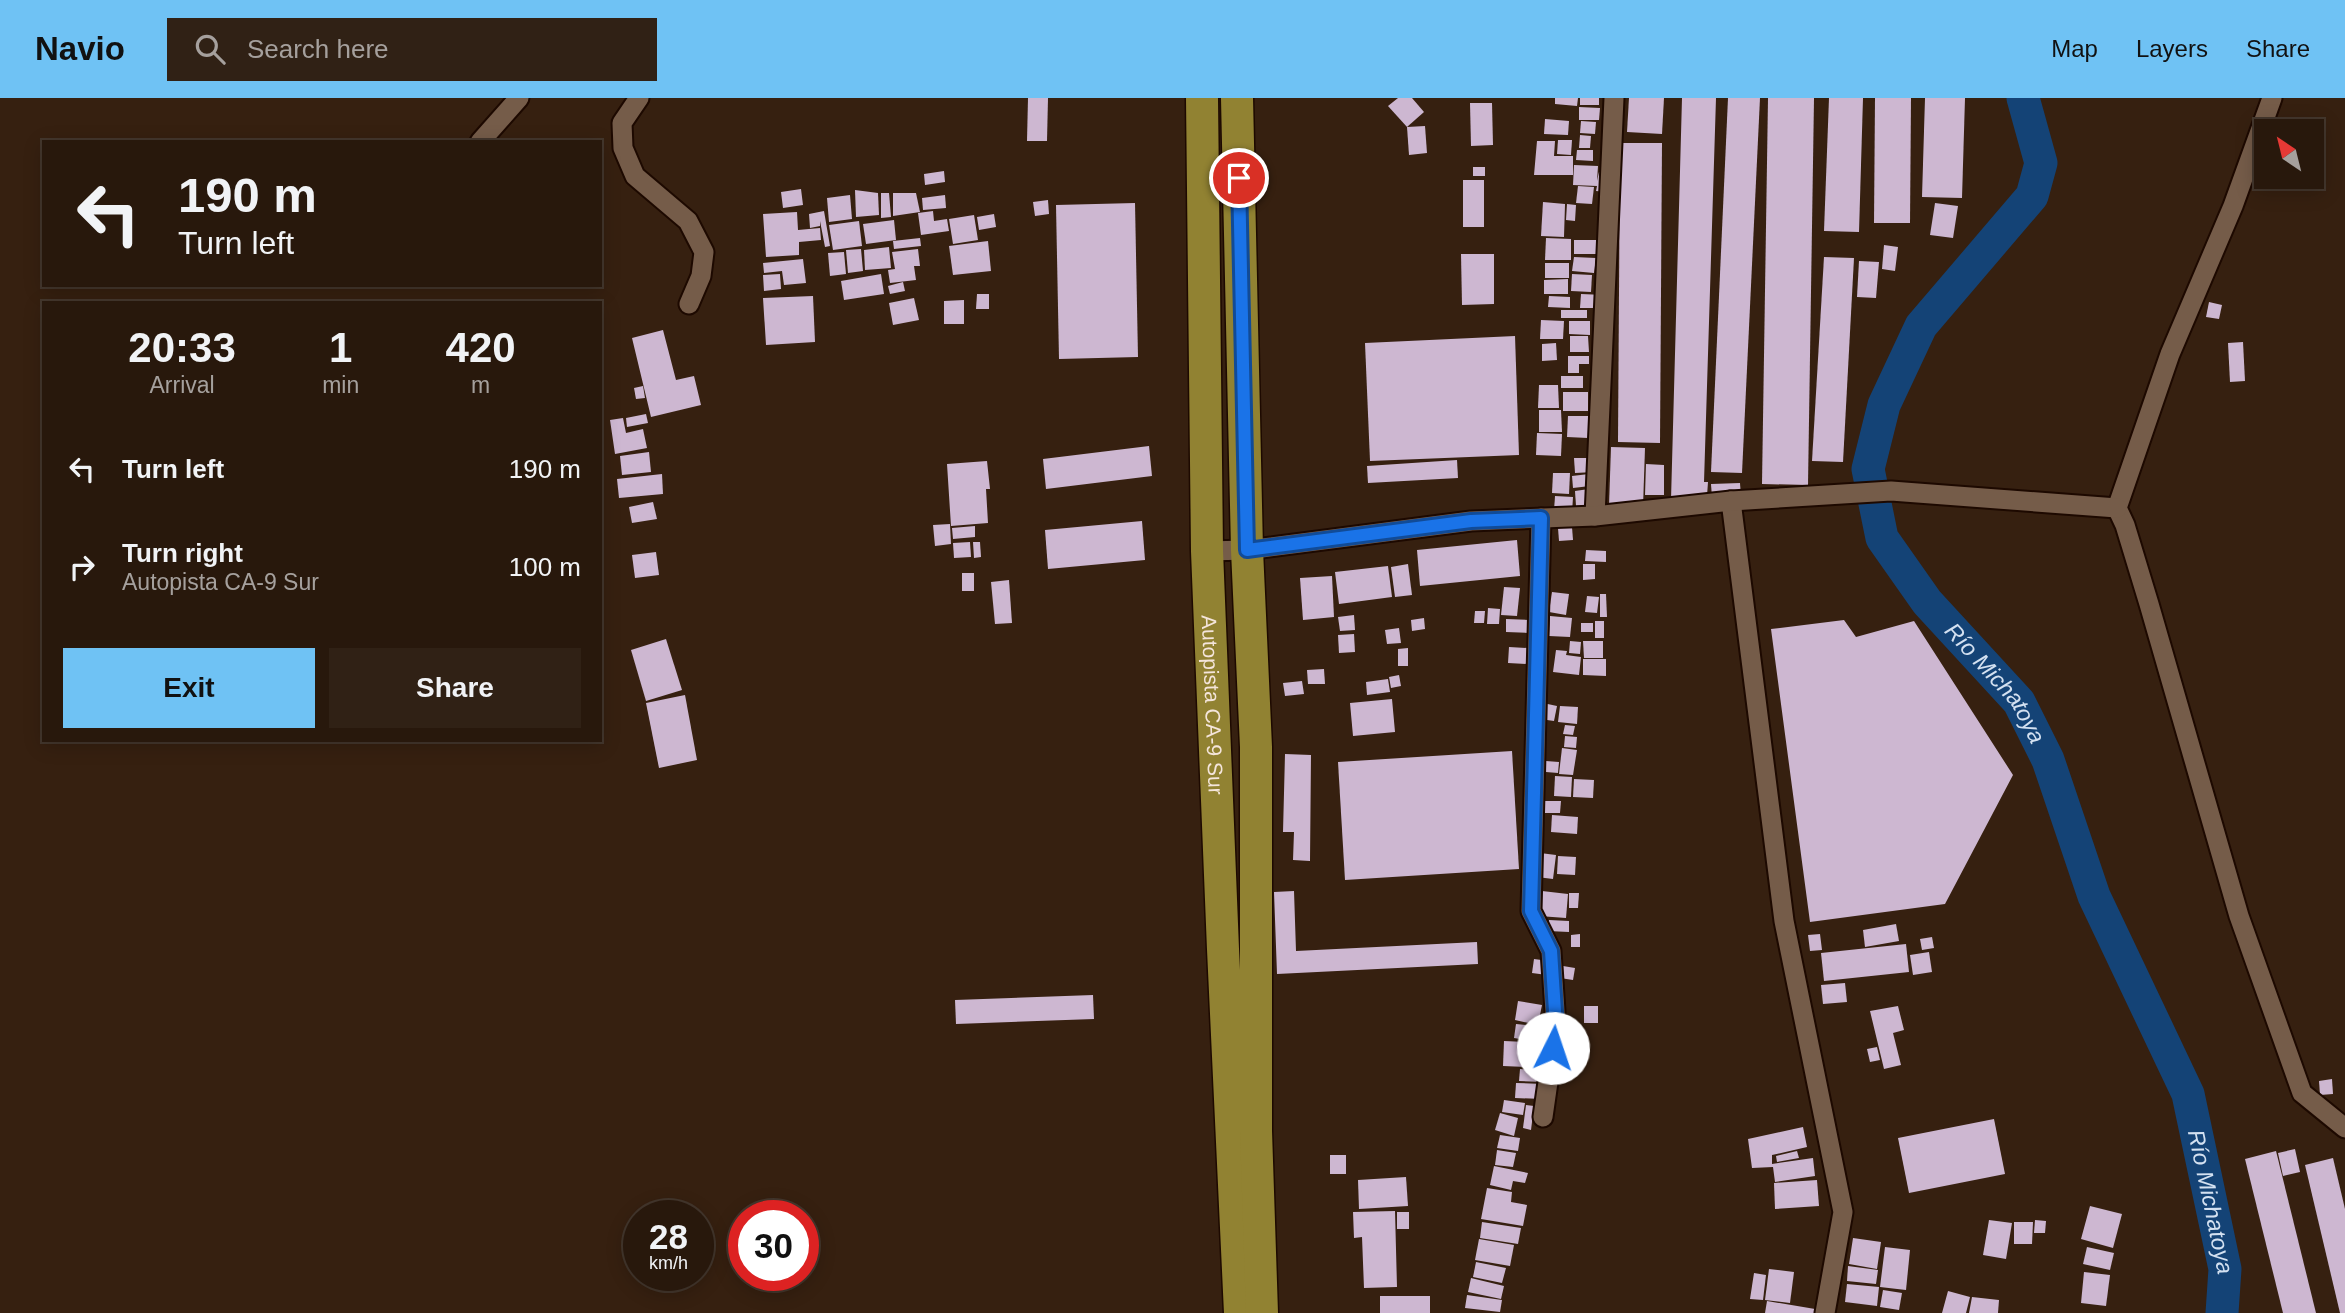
<!DOCTYPE html>
<meta charset="utf-8">
<style>
:root{--surface:#28180c;--page:#302115;--text:#f1f3f6;--muted:#a5a09d;--line:#44372d;--accent:#6fc2f4}
body{margin:0;font-family:Helvetica,sans-serif;background:var(--page);color:var(--text);height:100vh;display:flex;flex-direction:column;font-size:26px;white-space:nowrap}
*{box-sizing:border-box;margin:0}
p{font-size:23px;color:var(--muted)}
.icon{flex:none;width:38px;height:38px;fill:none;stroke:currentColor;stroke-width:2;stroke-linecap:round;stroke-linejoin:round}
.map{position:relative;flex:1;overflow:hidden}
.panel{position:absolute;left:42px;top:203px;width:560px;height:441px;display:flex;flex-direction:column;background:var(--surface);border-radius:0px;box-shadow:0 4px 18px #0003,0 0 0 2px var(--line)}
.panel>*{flex:none}
.guide{position:absolute;left:42px;top:42px;width:560px;height:147px;border-radius:0px;box-shadow:0 4px 18px #0003,0 0 0 2px var(--line);background:#28180c;color:var(--text);overflow:hidden}
.needle{width:46px;rotate:325deg}
.fabs{position:absolute;left:2254px;top:21px;display:grid;gap:14px}
.fabs a{display:grid;place-items:center;width:70px;height:70px;border-radius:0px;background:var(--surface);box-shadow:0 4px 18px #0003,0 0 0 2px var(--line);font-size:35px}
.speed{position:absolute;left:623px;top:1102px;display:flex;gap:14px;font-size:35px;font-weight:700;text-align:center}
.speed>*{display:grid;place-content:center;width:91px;height:91px;border-radius:50%;background:var(--surface);box-shadow:0 4px 18px #0003,0 0 0 2px var(--line);line-height:1}
.speed small{font-size:18px;font-weight:400}
.speed .limit{border:10px solid #d22;background:#fff;color:#111}
.pin{position:absolute;display:grid;place-items:center;width:60px;height:60px;color:#fff;margin:-30px;border:4px solid #fff;border-radius:50%;box-shadow:0 2px 7px #0007}
.me{position:absolute;width:77px;margin:-38px;rotate:4deg;stroke-linejoin:round;filter:drop-shadow(0 0 5px #0008)}
.turn{display:flex;align-items:center;gap:24px;height:147px;padding:0 21px;font-size:32px}
.turn .icon{width:91px;height:91px;stroke-width:2.5}
.turn b{display:block;font-size:49px;line-height:60px}
.eta{display:flex;justify-content:space-evenly;align-items:center;height:119px;text-align:center}
.eta b{font-size:42px;font-weight:800;line-height:49px}
.primary-button{display:flex;gap:14px;margin-top:auto;padding:14px 21px}
.primary-button a{flex:1;height:80px;border-radius:0px;background:var(--accent);color:#111;font-size:28px;font-weight:800;line-height:80px;text-align:center}
.primary-button a+a{background:var(--page);color:var(--text)}
ul{padding:0;list-style:none}
li{display:flex;align-items:center;gap:21px;height:98px;padding:0 21px}
li div{flex:1}
li b{display:block;font-size:26px}
li em{font-style:normal}
header{display:flex;align-items:center;gap:42px;box-sizing:border-box;height:98px;padding:0 35px;background:var(--accent);color:#111}
header strong{font-size:33px}
nav{display:flex;gap:38px;margin-inline-start:auto;font-size:24px}
.search{width:490px;height:63px;background:var(--page);display:flex;align-items:center;gap:18px;box-sizing:border-box;padding:0 24px;border-radius:0px;color:var(--muted);font-size:26px}
.map>svg:first-child{display:block}
.lines{fill:none;stroke-linecap:round;stroke-linejoin:round}
.river{stroke:#144376;stroke-width:33}
.building{fill:#cdb7d1}
.minor-casing{stroke:#1d0900;stroke-width:23}
.trunk-casing{stroke:#1d0900;stroke-width:35}
.minor{stroke:#755c49;stroke-width:19}
.trunk{stroke:#918232;stroke-width:32}
.route-casing{stroke:#114b97;stroke-width:18}
.route{stroke:#1a73e8;stroke-width:12}
.labels{text-anchor:middle;dominant-baseline:central;stroke-width:7;stroke-linejoin:round;paint-order:stroke}
.street-label{font-size:21px;fill:#f4e5db;stroke:#2c1706}
.water-label{font-size:23px;font-style:italic;fill:#d4e1f1;stroke:#2c1706}
</style>
<header>
<strong>Navio</strong>
<div class="search"><svg class="icon" aria-label="search" viewBox="0 0 24 24"><circle cx="10" cy="10" r="6"/><path d="M15 15l6 6"/></svg>Search here</div>
<nav><a>Map</a><a>Layers</a><a>Share</a></nav>
</header>
<div class="map">
<svg width="2345" height="1215" viewBox="0 0 2345 1215">
<rect width="100%" height="100%" fill="#362010"/>
<g class="lines">
<path class="river" id="s1" d="M2023,0L2041,65L2032,98L1921,228L1884,307L1868,371L1882,440L1927,504L2019,604L2048,662L2094,798L2188,996L2225,1171L2222,1215"/>
</g>
<g class="building">
<polygon points="1028,0 1048,0 1047,43 1027,43"/>
<polygon points="1398,0 1412,0 1424,14 1407,29 1388,8"/>
<polygon points="1555,0 1578,0 1577,8 1555,6"/>
<rect x="1580" y="0" width="19" height="7"/>
<polygon points="1629,0 1664,0 1662,36 1627,34"/>
<polygon points="1682,0 1716,0 1704,384 1708,384 1707,398 1671,402"/>
<polygon points="1728,0 1760,0 1742,375 1711,374"/>
<polygon points="1768,0 1814,0 1808,387 1762,386"/>
<polygon points="1829,0 1863,0 1859,134 1824,133"/>
<polygon points="1875,0 1911,0 1910,125 1874,125"/>
<polygon points="1925,0 1965,0 1962,100 1922,99"/>
<polygon points="1470,5 1492,5 1493,47 1471,48"/>
<polygon points="1579,9 1600,10 1599,22 1579,22"/>
<polygon points="1545,21 1569,23 1568,37 1544,36"/>
<polygon points="1581,23 1596,24 1595,36 1580,35"/>
<polygon points="1425,28 1427,55 1409,57 1407,29"/>
<polygon points="1580,37 1591,38 1590,50 1579,50"/>
<polygon points="1558,42 1572,42 1571,57 1557,56"/>
<polygon points="1537,43 1555,43 1554,58 1573,58 1573,77 1534,77"/>
<polygon points="1620,45 1662,45 1660,345 1618,344"/>
<polygon points="1577,52 1593,52 1593,63 1576,62"/>
<polygon points="1574,67 1598,68 1597,83 1599,74 1608,76 1606,94 1596,93 1597,88 1573,87"/>
<rect x="1473" y="69" width="12" height="9"/>
<polygon points="944,73 945,84 925,87 924,76"/>
<rect x="1463" y="82" width="21" height="47"/>
<polygon points="1578,88 1594,89 1592,106 1576,105"/>
<polygon points="801,91 803,107 783,110 781,94"/>
<polygon points="855,92 878,95 879,117 856,119"/>
<polygon points="881,95 889,95 891,119 881,120"/>
<polygon points="893,95 916,95 920,114 893,118"/>
<polygon points="850,97 852,121 829,124 827,100"/>
<polygon points="945,97 946,110 923,112 922,100"/>
<polygon points="1048,102 1049,116 1035,118 1033,104"/>
<polygon points="1543,104 1565,106 1564,139 1541,138"/>
<polygon points="1135,105 1138,259 1059,261 1056,107"/>
<polygon points="1935,105 1958,108 1953,140 1930,137"/>
<polygon points="1567,106 1576,107 1575,123 1566,122"/>
<polygon points="824,113 830,148 825,149 820,123 820,128 810,130 809,116"/>
<polygon points="933,113 934,123 947,121 949,133 921,137 918,115"/>
<polygon points="797,114 798,132 820,130 821,142 799,144 799,157 766,159 763,116"/>
<polygon points="994,116 996,129 979,132 977,119"/>
<polygon points="974,117 978,142 953,146 949,121"/>
<polygon points="894,122 896,142 866,146 863,126"/>
<polygon points="859,123 862,148 833,152 829,127"/>
<polygon points="920,140 921,148 894,151 893,143"/>
<polygon points="1546,140 1571,141 1571,162 1545,162"/>
<rect x="1574" y="142" width="22" height="14"/>
<polygon points="988,143 991,173 953,177 949,148"/>
<polygon points="1884,147 1898,149 1895,173 1882,171"/>
<polygon points="889,149 891,170 865,172 864,152"/>
<polygon points="861,151 863,173 848,175 846,152"/>
<polygon points="918,151 920,168 914,168 916,182 890,185 888,172 895,171 892,154"/>
<polygon points="844,154 846,176 830,178 828,155"/>
<polygon points="1461,156 1494,156 1494,206 1462,207"/>
<polygon points="1574,159 1596,160 1594,175 1572,173"/>
<polygon points="1824,159 1854,160 1843,364 1812,363"/>
<polygon points="803,161 806,185 784,187 782,173 764,175 763,165"/>
<polygon points="1859,163 1879,164 1876,200 1857,199"/>
<rect x="1545" y="165" width="24" height="15"/>
<polygon points="780,176 781,191 764,193 763,177"/>
<polygon points="881,176 884,196 844,202 841,183"/>
<polygon points="1572,176 1592,177 1591,194 1571,193"/>
<polygon points="1568,181 1568,196 1544,196 1544,182"/>
<polygon points="903,184 905,193 890,196 888,188"/>
<polygon points="977,196 989,196 989,211 976,211"/>
<polygon points="1581,196 1604,197 1603,210 1580,210"/>
<polygon points="813,198 815,244 766,247 763,200"/>
<polygon points="1549,198 1570,199 1570,210 1548,209"/>
<polygon points="914,200 919,222 893,227 889,205"/>
<polygon points="964,202 964,226 944,226 944,203"/>
<polygon points="2209,204 2222,207 2219,221 2206,219"/>
<rect x="1561" y="212" width="26" height="8"/>
<polygon points="1541,222 1564,223 1563,241 1540,241"/>
<polygon points="1569,223 1590,223 1590,237 1569,236"/>
<polygon points="663,232 676,282 694,278 701,307 651,319 632,240"/>
<polygon points="1515,238 1519,357 1370,363 1365,245"/>
<polygon points="1570,238 1588,238 1589,254 1570,254"/>
<polygon points="2243,244 2245,283 2230,284 2228,245"/>
<polygon points="1556,245 1557,262 1542,263 1542,246"/>
<polygon points="1568,258 1589,258 1589,266 1579,266 1579,275 1568,275"/>
<rect x="1561" y="278" width="22" height="12"/>
<polygon points="1539,287 1558,287 1559,310 1538,310"/>
<polygon points="643,288 645,300 636,301 634,290"/>
<rect x="1563" y="294" width="25" height="19"/>
<polygon points="1539,312 1561,312 1562,334 1539,334"/>
<polygon points="646,316 648,325 627,329 626,320"/>
<polygon points="1568,318 1589,318 1588,340 1567,339"/>
<polygon points="623,320 626,335 643,331 647,350 615,356 610,322"/>
<polygon points="1537,335 1562,336 1561,358 1536,357"/>
<polygon points="1149,348 1152,378 1046,391 1043,361"/>
<polygon points="1611,349 1645,350 1643,409 1609,408"/>
<polygon points="649,354 651,374 622,377 620,358"/>
<polygon points="1574,360 1594,360 1594,374 1575,375"/>
<polygon points="1457,362 1458,380 1368,385 1367,368"/>
<polygon points="987,363 990,391 986,391 988,425 951,428 947,366"/>
<polygon points="1646,366 1664,367 1664,397 1645,397"/>
<polygon points="1553,375 1570,375 1569,396 1552,395"/>
<polygon points="662,376 663,396 619,400 617,381"/>
<polygon points="1589,376 1590,388 1573,390 1572,378"/>
<polygon points="1740,385 1741,399 1712,400 1711,386"/>
<polygon points="1589,391 1591,407 1576,408 1575,393"/>
<polygon points="1555,398 1573,399 1572,415 1554,413"/>
<polygon points="653,404 657,421 632,425 629,409"/>
<polygon points="1142,423 1145,462 1048,471 1045,432"/>
<polygon points="950,426 951,446 935,448 933,427"/>
<polygon points="975,428 975,439 953,441 952,430"/>
<polygon points="1572,429 1573,442 1559,443 1558,430"/>
<polygon points="1517,442 1520,478 1420,488 1417,452"/>
<polygon points="970,444 971,459 954,460 953,445"/>
<polygon points="973,444 980,444 981,459 974,460"/>
<polygon points="1586,452 1606,453 1606,464 1585,463"/>
<polygon points="656,454 659,477 635,480 632,457"/>
<polygon points="1408,466 1412,497 1395,499 1391,469"/>
<polygon points="1583,466 1595,466 1595,481 1583,482"/>
<polygon points="1388,468 1392,499 1339,506 1335,474"/>
<rect x="962" y="475" width="12" height="18"/>
<polygon points="1332,478 1334,519 1303,522 1300,480"/>
<polygon points="1009,482 1012,525 995,526 991,484"/>
<polygon points="1504,489 1520,490 1517,518 1501,517"/>
<polygon points="1552,494 1569,496 1566,517 1549,514"/>
<polygon points="1600,496 1606,496 1607,519 1600,519"/>
<polygon points="1587,498 1599,499 1597,515 1585,514"/>
<polygon points="1488,510 1500,511 1499,526 1487,526"/>
<polygon points="1475,513 1485,513 1484,525 1474,525"/>
<polygon points="1354,517 1355,532 1340,533 1338,519"/>
<polygon points="1550,518 1572,520 1570,539 1549,538"/>
<polygon points="1424,520 1425,531 1412,533 1411,522"/>
<polygon points="1506,521 1529,522 1529,535 1506,534"/>
<polygon points="1844,522 1856,539 1914,523 2013,677 1945,806 1810,824 1771,531"/>
<rect x="1595" y="523" width="9" height="17"/>
<rect x="1581" y="525" width="12" height="9"/>
<polygon points="1399,530 1401,545 1387,546 1385,532"/>
<polygon points="1354,536 1355,554 1339,555 1338,537"/>
<polygon points="666,541 682,592 646,603 631,552"/>
<polygon points="1570,543 1581,544 1580,556 1569,555"/>
<polygon points="1583,543 1603,543 1603,560 1584,560"/>
<polygon points="1509,549 1528,550 1528,566 1508,565"/>
<polygon points="1408,550 1408,568 1398,568 1398,551"/>
<polygon points="1556,552 1567,553 1566,557 1581,559 1579,577 1553,574"/>
<polygon points="1583,561 1606,561 1606,578 1583,577"/>
<polygon points="1324,571 1325,586 1308,586 1307,572"/>
<polygon points="1399,577 1401,588 1391,590 1389,579"/>
<polygon points="1388,581 1390,594 1367,597 1366,584"/>
<polygon points="1302,583 1304,596 1285,598 1283,585"/>
<polygon points="685,597 697,662 659,670 646,605"/>
<polygon points="1392,601 1395,634 1353,638 1350,605"/>
<polygon points="1543,605 1557,608 1554,623 1540,621"/>
<polygon points="1560,608 1578,609 1577,626 1558,624"/>
<polygon points="1565,627 1575,628 1573,637 1563,636"/>
<polygon points="1565,638 1577,639 1576,650 1564,649"/>
<polygon points="1562,650 1577,652 1573,677 1559,676"/>
<polygon points="1512,653 1519,771 1345,782 1338,664"/>
<polygon points="1285,656 1311,657 1310,763 1293,762 1294,734 1283,734"/>
<polygon points="1546,663 1559,664 1558,675 1546,674"/>
<polygon points="1555,678 1572,679 1571,699 1554,698"/>
<polygon points="1574,681 1594,682 1593,700 1573,699"/>
<polygon points="1541,703 1561,703 1560,715 1541,715"/>
<polygon points="1552,717 1578,719 1577,736 1551,734"/>
<polygon points="1540,755 1556,757 1553,781 1537,779"/>
<polygon points="1558,758 1576,759 1575,777 1557,776"/>
<polygon points="1294,793 1296,853 1477,844 1478,866 1277,876 1274,794"/>
<polygon points="1542,793 1568,796 1566,820 1539,818"/>
<polygon points="1569,795 1579,795 1578,810 1569,810"/>
<polygon points="1549,822 1569,823 1569,834 1548,833"/>
<polygon points="1896,826 1899,843 1865,849 1863,832"/>
<polygon points="1580,836 1580,849 1571,849 1571,837"/>
<polygon points="1820,836 1822,852 1810,853 1808,837"/>
<polygon points="1932,839 1934,850 1922,852 1920,841"/>
<polygon points="1906,846 1909,874 1824,883 1821,855"/>
<polygon points="1929,854 1932,874 1913,877 1910,857"/>
<polygon points="1534,861 1549,863 1547,877 1532,875"/>
<polygon points="1563,868 1575,870 1573,882 1560,880"/>
<polygon points="1845,885 1847,904 1823,906 1821,887"/>
<polygon points="1093,897 1094,921 956,926 955,902"/>
<polygon points="1518,903 1542,907 1538,927 1515,922"/>
<rect x="1584" y="908" width="14" height="17"/>
<polygon points="1898,908 1904,932 1893,935 1901,967 1884,971 1870,913"/>
<polygon points="1540,920 1554,922 1551,942 1537,940"/>
<polygon points="1516,926 1534,928 1532,943 1514,940"/>
<polygon points="1504,943 1547,945 1546,970 1503,968"/>
<polygon points="1877,949 1880,962 1870,964 1867,951"/>
<polygon points="1520,971 1544,973 1543,984 1519,983"/>
<polygon points="2332,981 2333,996 2320,997 2319,983"/>
<polygon points="1516,985 1544,986 1543,1001 1515,1000"/>
<polygon points="1504,1002 1525,1005 1523,1017 1502,1014"/>
<polygon points="1526,1007 1534,1008 1531,1032 1523,1030"/>
<polygon points="1500,1015 1518,1020 1514,1038 1495,1032"/>
<polygon points="1994,1021 2005,1076 1909,1095 1898,1040"/>
<polygon points="1803,1029 1807,1049 1772,1057 1772,1066 1813,1060 1815,1078 1775,1084 1773,1069 1752,1070 1748,1041"/>
<polygon points="1500,1037 1520,1040 1518,1053 1497,1050"/>
<polygon points="2295,1051 2300,1074 2283,1078 2278,1055"/>
<polygon points="1497,1052 1516,1055 1513,1069 1495,1067"/>
<polygon points="1797,1053 1799,1060 1777,1064 1776,1058"/>
<polygon points="2276,1053 2316,1215 2283,1215 2245,1061"/>
<rect x="1330" y="1057" width="16" height="19"/>
<polygon points="2333,1060 2345,1111 2345,1215 2340,1215 2305,1067"/>
<polygon points="1494,1068 1528,1075 1525,1085 1513,1083 1511,1092 1490,1087"/>
<polygon points="1406,1079 1408,1108 1359,1111 1358,1082"/>
<polygon points="1817,1082 1819,1108 1775,1111 1774,1085"/>
<polygon points="1487,1090 1512,1094 1511,1104 1527,1107 1523,1128 1481,1121"/>
<polygon points="2090,1108 2122,1116 2113,1150 2081,1141"/>
<polygon points="1395,1113 1397,1189 1364,1190 1362,1139 1354,1140 1353,1114"/>
<rect x="1397" y="1114" width="12" height="17"/>
<polygon points="1989,1122 2012,1125 2006,1161 1983,1157"/>
<polygon points="2035,1122 2046,1123 2045,1135 2034,1135"/>
<polygon points="1482,1124 1521,1130 1518,1146 1480,1140"/>
<polygon points="2014,1124 2033,1124 2032,1146 2014,1146"/>
<polygon points="1853,1140 1881,1144 1877,1171 1849,1166"/>
<polygon points="1479,1141 1514,1147 1510,1168 1475,1162"/>
<polygon points="1885,1149 1910,1152 1906,1192 1880,1189"/>
<polygon points="2087,1149 2114,1155 2110,1172 2083,1166"/>
<polygon points="1476,1164 1506,1170 1502,1185 1473,1179"/>
<polygon points="1848,1168 1878,1172 1876,1186 1847,1183"/>
<polygon points="1769,1171 1794,1174 1790,1205 1765,1202"/>
<polygon points="2084,1174 2110,1177 2106,1208 2081,1205"/>
<polygon points="1754,1175 1766,1177 1763,1202 1750,1201"/>
<polygon points="1471,1180 1504,1188 1501,1201 1468,1194"/>
<polygon points="1847,1186 1879,1189 1877,1208 1845,1204"/>
<polygon points="1883,1192 1902,1195 1899,1212 1880,1209"/>
<polygon points="1948,1193 1970,1199 1966,1215 1942,1215"/>
<polygon points="1467,1197 1502,1202 1500,1214 1465,1210"/>
<rect x="1380" y="1198" width="50" height="17"/>
<polygon points="1972,1199 1999,1202 1998,1215 1969,1215"/>
<polygon points="1767,1203 1815,1211 1814,1215 1765,1215"/>
</g>
<g class="lines">
<defs>
<g id="minor">
<polyline points="639,0 622,25 623,50 635,78 688,123 704,154 701,178 689,206"/>
<polyline points="2272,0 2233,108 2170,256 2117,410 2125,427 2149,506 2239,818 2302,995 2345,1030"/>
<polyline points="480,44 519,0"/>
<polyline points="1731,403 1784,823 1843,1114 1825,1215"/>
<polyline points="1595,418 1614,0"/>
<polyline points="1541,420 1531,813 1551,853 1556,928 1543,1019"/>
<polyline points="1207,453 1247,452 1471,423 1595,418 1731,403 1891,393 2117,410"/>
</g>
<g id="trunk">
<path id="s2" d="M1202,0L1207,453L1223,851L1240,1215"/>
<polyline points="1237,0 1247,452 1256,649 1256,1033 1262,1215"/>
</g>
</defs>
<use href="#minor" class="minor-casing"/>
<use href="#trunk" class="trunk-casing"/>
<use href="#minor" class="minor"/>
<use href="#trunk" class="trunk"/>
</g>
<g class="lines">
<defs>
<polyline id="route" points="1239,80 1247,452 1471,423 1541,420 1531,813 1551,853 1556,928 1553,950"/>
</defs>
<use href="#route" class="route-casing"/>
<use href="#route" class="route"/>
</g>
<g class="labels">
<g class="street-label">
<text stroke="none"><textPath href="#s2" startOffset="607">Autopista CA-9 Sur</textPath></text>
</g>
<g class="water-label">
<text stroke="none"><textPath href="#s1" startOffset="681">Río Michatoya</textPath></text>
<text stroke="none"><textPath href="#s1" startOffset="1248">Río Michatoya</textPath></text>
</g>
</g>
</svg>
<div class="fabs">
<a><svg class="needle" viewBox="-14 -14 28 28"><path d="M0-13l5 13h-10z" fill="#e53935"/><path d="M0 13l5-13h-10z" fill="#a5a09d"/></svg></a>
</div>
<div class="speed"><div>28<small>km/h</small></div><div class="limit">30</div></div>
<div class="pin" style="left:1239px;top:80px;background:#d93025"><svg class="icon" aria-label="arrive" viewBox="0 0 24 24"><path d="M6 21V4h12l-3 4 3 4H6"/></svg></div>
<svg class="me" style="left:1553px;top:950px" viewBox="-20 -20 40 40"><circle r="19" fill="#fff"/><path d="M0-13L10 11 0 6-10 11z" fill="#1a73e8"/></svg>
<div class="guide">
<div class="turn"><svg class="icon" aria-label="left" viewBox="0 0 24 24"><path d="M17 20v-9H6M10 6l-5 5 5 5"/></svg><div><b>190 m</b>Turn left</div></div>
</div>
<section class="panel">
<div class="eta">
<div><b>20:33</b><p>Arrival</p></div>
<div><b>1</b><p>min</p></div>
<div><b>420</b><p>m</p></div>
</div>
<ul>
<li><svg class="icon" aria-label="left" viewBox="0 0 24 24"><path d="M17 20v-9H6M10 6l-5 5 5 5"/></svg><div><b>Turn left</b></div><em>190 m</em></li>
<li><svg class="icon" aria-label="right" viewBox="0 0 24 24"><path d="M7 20v-9h11M14 6l5 5-5 5"/></svg><div><b>Turn right</b><p>Autopista CA-9 Sur</p></div><em>100 m</em></li>
</ul>
<div class="primary-button"><a>Exit</a><a>Share</a></div>
</section>
</div>
